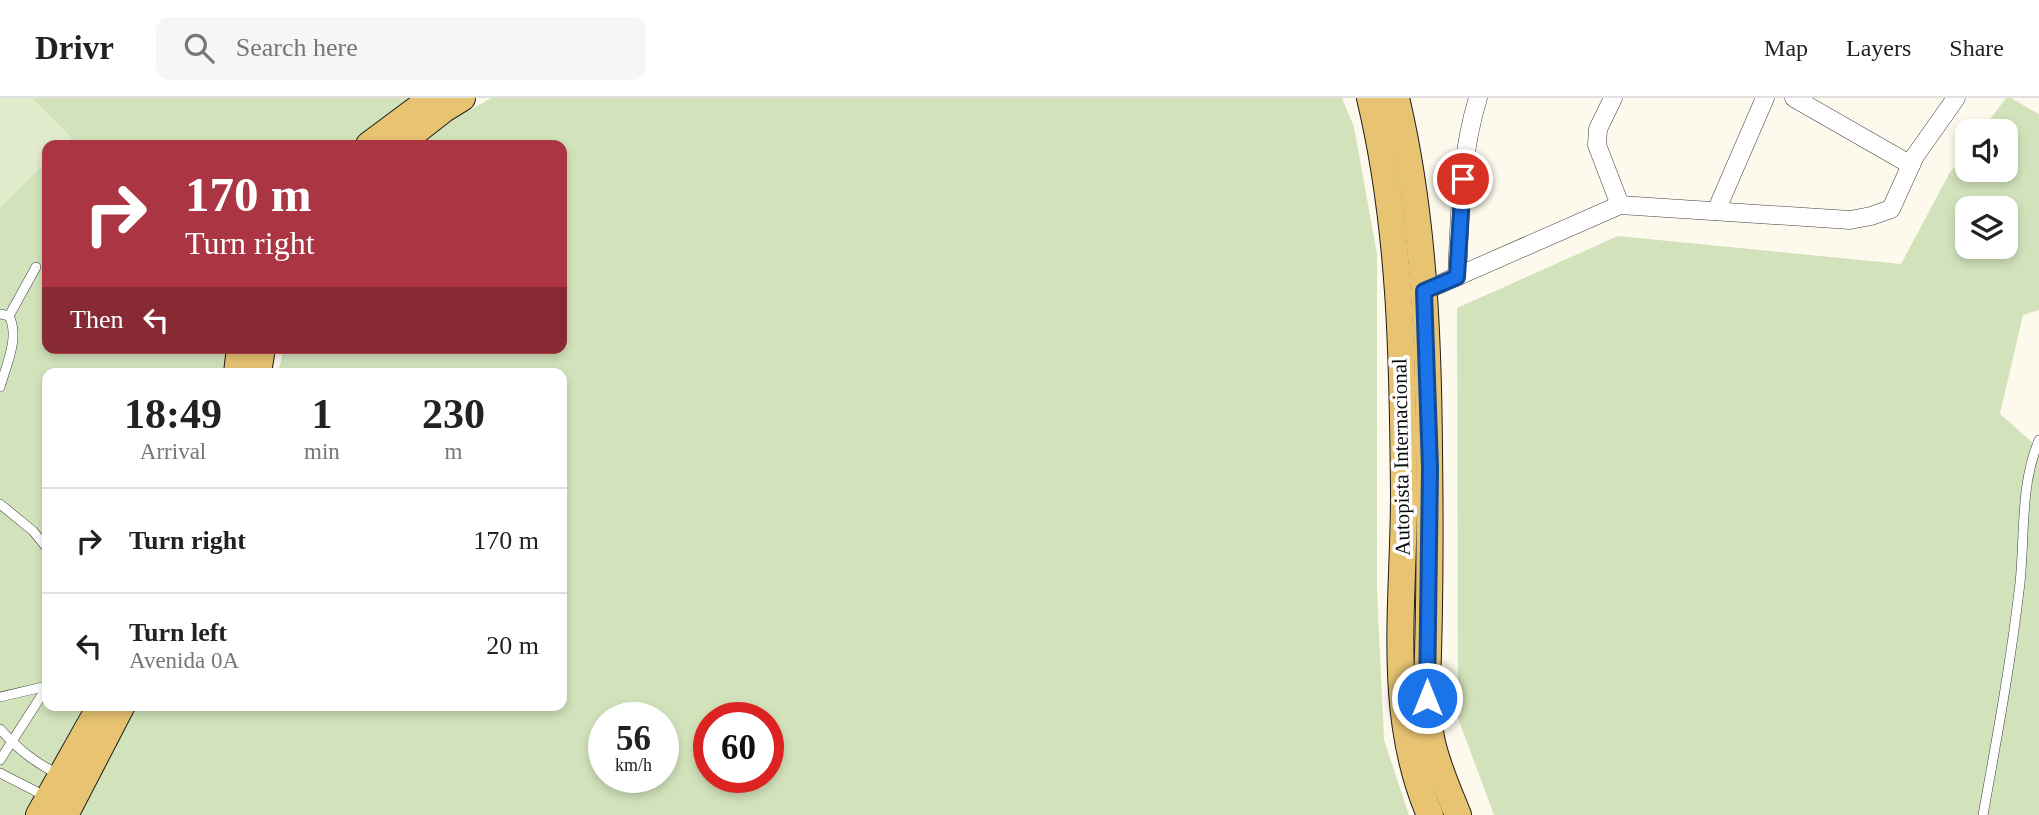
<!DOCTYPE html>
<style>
:root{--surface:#fff;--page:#f6f6f6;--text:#222;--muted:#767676;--line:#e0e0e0}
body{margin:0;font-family:Georgia,serif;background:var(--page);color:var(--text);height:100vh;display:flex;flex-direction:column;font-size:26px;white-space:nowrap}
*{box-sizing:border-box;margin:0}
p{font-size:23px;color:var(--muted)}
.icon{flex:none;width:38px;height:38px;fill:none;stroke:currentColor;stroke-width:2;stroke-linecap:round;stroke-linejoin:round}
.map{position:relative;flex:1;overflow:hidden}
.side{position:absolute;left:42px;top:270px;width:525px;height:343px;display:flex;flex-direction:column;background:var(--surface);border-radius:14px;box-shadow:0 4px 10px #0003}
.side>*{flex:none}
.hud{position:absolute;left:42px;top:42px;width:525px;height:214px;border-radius:14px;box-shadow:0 4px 10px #0003;background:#ab3542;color:#fff;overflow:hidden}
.buttons{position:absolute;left:1955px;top:21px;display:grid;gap:14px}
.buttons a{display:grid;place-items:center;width:63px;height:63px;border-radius:14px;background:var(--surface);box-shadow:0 4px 10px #0003;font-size:35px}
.speed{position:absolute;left:588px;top:604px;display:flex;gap:14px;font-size:35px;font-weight:700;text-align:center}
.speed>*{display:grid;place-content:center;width:91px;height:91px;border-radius:50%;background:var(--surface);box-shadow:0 4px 10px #0003;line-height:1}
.speed small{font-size:18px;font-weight:400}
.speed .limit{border:10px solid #d22;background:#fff;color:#111}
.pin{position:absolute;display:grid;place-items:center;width:60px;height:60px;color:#fff;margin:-30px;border:4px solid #fff;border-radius:50%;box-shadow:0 2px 7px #0007}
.me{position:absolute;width:77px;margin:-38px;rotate:0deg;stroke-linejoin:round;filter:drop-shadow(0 0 5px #0008)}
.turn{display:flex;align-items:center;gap:24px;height:147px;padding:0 28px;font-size:32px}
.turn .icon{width:91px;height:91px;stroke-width:2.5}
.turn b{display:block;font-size:49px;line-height:60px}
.then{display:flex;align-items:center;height:66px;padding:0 28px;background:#0003;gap:14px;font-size:26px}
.eta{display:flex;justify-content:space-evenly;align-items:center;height:119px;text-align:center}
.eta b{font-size:42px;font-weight:700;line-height:49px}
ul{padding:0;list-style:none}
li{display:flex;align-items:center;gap:21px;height:105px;padding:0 28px;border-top:2px solid var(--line)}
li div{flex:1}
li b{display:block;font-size:26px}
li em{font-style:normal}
header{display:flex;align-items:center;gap:42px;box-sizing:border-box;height:98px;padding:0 35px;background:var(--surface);border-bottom:2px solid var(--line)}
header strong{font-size:33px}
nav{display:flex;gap:38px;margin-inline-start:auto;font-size:24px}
.search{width:490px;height:63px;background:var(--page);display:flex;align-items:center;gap:18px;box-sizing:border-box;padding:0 24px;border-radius:14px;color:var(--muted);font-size:26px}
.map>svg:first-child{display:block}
.green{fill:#d2e3bb;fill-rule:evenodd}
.pitch{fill:#e2ebcc}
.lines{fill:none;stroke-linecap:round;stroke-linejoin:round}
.lane-casing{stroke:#3f3f3f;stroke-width:10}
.street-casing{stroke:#3f3f3f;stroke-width:19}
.primary-casing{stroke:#1d1d1d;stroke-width:28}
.lane{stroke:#fff;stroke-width:9}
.street{stroke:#fff;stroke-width:18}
.primary{stroke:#e8c472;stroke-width:26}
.route-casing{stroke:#114b97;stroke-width:18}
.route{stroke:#1a73e8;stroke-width:12}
.labels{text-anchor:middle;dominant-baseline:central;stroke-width:7;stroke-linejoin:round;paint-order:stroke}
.street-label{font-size:21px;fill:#0c0c0c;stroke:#fff}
</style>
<header>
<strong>Drivr</strong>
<div class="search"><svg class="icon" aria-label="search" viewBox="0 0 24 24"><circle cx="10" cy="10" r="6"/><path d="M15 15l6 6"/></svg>Search here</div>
<nav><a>Map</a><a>Layers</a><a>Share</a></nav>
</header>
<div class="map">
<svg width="2039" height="717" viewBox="0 0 2039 717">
<rect width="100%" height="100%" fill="#fdf9ed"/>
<g class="green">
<polygon points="0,0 423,0 360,47 47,47 47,250 248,250 243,275 47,275 47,607 93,607 32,717 0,717"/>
<path d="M491,0H1342L1354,29L1377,156V493L1384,642L1409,717H74L135,607H562V275H278L284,250H562V47H409ZM604,620H663V679H604ZM709,620H768V679H709Z"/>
<path d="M2006,0H2011L2039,16V212L2023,217L2000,316L2039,350V717H1494L1458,620L1457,210L1618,138L1901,166L1949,76L1967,52V72H2006V33H1981ZM1967,110H2006V149H1967Z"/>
</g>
<polygon class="pitch" points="0,0 32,0 72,40 64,47 47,47 47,64 0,110"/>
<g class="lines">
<defs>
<g id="lane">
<path d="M0,216L9,218C20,239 6,268 0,289"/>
<polyline points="9,218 36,169"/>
<polyline points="0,406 33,433 47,450"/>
<polyline points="0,599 47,588"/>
<path d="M0,631C18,651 35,665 60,677"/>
<polyline points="0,662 47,589"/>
<polyline points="0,675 45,698"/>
<path d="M1983,717C1997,640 2011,563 2020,485C2025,437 2020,387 2039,342"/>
</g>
<g id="street">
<polyline points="1613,0 1598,31 1597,47 1620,107"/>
<polyline points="1794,0 1911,67"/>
<polyline points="1716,113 1765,0"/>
<path d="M1457,179C1460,119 1460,58 1478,0"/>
<polyline points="1424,193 1620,107 1850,122 1871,118 1891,111 1915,58 1956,0"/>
</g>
<g id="primary">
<path d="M1370,0C1401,129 1403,265 1404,397C1404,504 1386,616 1430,717"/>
<path d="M1396,0C1423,114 1428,233 1429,350C1430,428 1430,507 1427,585C1428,603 1428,622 1431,640C1436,666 1448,692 1458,717"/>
<polyline points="369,47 428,3"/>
<polyline points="398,47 444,11 462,0"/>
<polyline points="237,275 240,250"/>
<polyline points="258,275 262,250"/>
<polyline points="39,717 101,607"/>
<polyline points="65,717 122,607"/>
</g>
</defs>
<use href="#lane" class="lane-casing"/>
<use href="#street" class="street-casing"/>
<use href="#primary" class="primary-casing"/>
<use href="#lane" class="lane"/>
<use href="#street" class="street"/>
<use href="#primary" class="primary"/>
</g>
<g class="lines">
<defs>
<polyline id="route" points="1427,600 1430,370 1424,193 1457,179 1463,81"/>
</defs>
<use href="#route" class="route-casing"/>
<use href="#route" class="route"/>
</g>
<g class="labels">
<g class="street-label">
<text transform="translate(1401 359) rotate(-91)">Autopista Internacional</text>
</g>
</g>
</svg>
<div class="buttons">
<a><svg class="icon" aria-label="sound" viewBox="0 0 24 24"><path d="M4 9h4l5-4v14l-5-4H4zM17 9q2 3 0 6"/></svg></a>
<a><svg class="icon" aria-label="layers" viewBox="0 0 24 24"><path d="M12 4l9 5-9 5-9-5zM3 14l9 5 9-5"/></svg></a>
</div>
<div class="speed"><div>56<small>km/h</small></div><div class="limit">60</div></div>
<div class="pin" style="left:1463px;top:81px;background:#d93025"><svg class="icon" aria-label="arrive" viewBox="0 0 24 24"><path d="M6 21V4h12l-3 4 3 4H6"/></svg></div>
<svg class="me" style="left:1427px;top:600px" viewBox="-20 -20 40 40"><circle r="17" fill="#1a73e8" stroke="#fff" stroke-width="3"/><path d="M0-11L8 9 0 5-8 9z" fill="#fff"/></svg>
<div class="hud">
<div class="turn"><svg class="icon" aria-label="right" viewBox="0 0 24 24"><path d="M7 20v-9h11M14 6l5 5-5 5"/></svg><div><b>170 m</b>Turn right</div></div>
<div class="then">Then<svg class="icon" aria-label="left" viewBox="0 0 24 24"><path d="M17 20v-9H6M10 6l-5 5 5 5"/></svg></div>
</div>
<section class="side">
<div class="eta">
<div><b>18:49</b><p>Arrival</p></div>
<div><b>1</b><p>min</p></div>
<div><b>230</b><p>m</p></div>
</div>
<ul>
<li><svg class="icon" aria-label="right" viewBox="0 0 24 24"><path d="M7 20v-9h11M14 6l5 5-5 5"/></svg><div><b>Turn right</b></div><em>170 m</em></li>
<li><svg class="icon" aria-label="left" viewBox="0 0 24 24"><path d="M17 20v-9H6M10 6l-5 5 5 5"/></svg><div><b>Turn left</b><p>Avenida 0A</p></div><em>20 m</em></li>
</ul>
</section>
</div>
